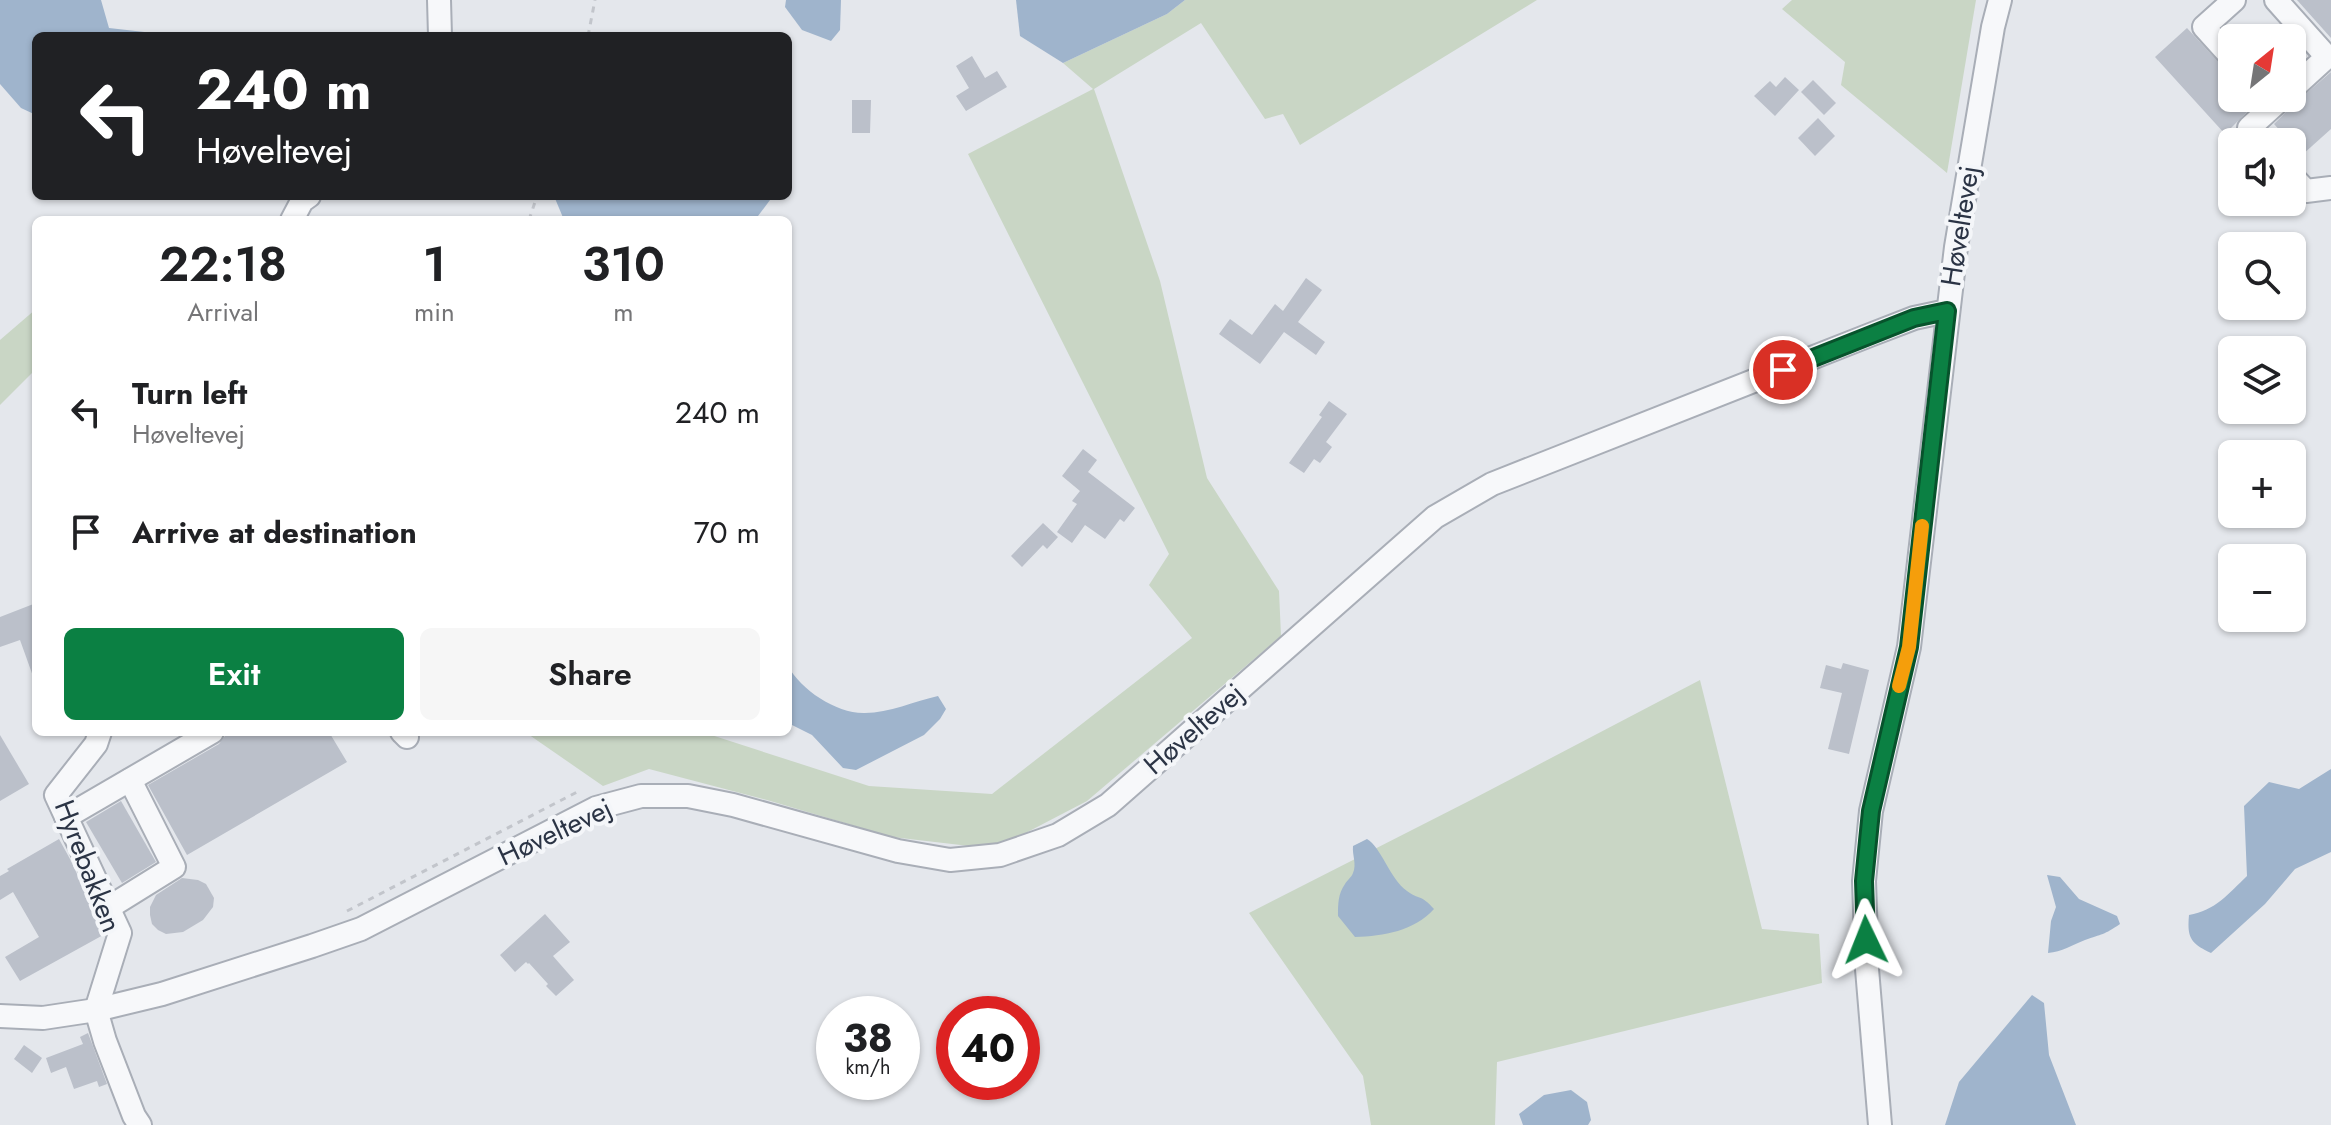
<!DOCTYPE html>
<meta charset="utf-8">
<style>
:root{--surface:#fff;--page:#f6f6f6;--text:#202124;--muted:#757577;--accent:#0b8043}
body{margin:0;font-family:Jost,sans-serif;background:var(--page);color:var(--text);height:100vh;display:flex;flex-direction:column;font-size:30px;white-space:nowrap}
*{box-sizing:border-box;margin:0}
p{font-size:26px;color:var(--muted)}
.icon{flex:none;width:44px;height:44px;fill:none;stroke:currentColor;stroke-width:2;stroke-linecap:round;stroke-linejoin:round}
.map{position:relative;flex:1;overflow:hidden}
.drawer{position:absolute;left:32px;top:216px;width:760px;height:520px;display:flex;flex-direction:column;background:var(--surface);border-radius:12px;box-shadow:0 2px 6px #0004}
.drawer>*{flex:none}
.top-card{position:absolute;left:32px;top:32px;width:760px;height:168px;border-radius:12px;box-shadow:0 2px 6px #0004;background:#202124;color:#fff;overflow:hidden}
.needle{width:52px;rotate:30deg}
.controls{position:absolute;left:2218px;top:24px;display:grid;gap:16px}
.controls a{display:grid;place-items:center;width:88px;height:88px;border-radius:12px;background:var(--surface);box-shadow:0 2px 6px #0004;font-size:40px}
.speed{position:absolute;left:816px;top:996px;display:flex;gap:16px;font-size:40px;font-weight:700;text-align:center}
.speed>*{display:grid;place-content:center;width:104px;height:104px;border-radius:50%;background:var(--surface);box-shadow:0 2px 6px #0004;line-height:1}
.speed small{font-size:20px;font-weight:400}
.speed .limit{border:12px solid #d22;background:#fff;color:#111}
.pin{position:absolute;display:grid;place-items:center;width:68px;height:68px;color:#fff;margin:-34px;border:4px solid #fff;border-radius:50%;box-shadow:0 2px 8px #0007}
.me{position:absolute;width:88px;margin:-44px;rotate:358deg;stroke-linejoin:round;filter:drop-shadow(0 0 6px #0008)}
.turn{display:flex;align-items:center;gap:28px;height:168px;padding:0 32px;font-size:36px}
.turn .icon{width:104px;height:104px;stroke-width:2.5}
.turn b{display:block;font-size:56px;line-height:68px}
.eta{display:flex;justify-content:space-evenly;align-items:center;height:136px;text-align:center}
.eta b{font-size:48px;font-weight:600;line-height:56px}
.action{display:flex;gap:16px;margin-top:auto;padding:16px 32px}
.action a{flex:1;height:92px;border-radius:12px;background:var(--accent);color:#fff;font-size:32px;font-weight:600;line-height:92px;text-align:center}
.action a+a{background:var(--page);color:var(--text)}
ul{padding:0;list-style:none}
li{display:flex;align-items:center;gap:24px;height:120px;padding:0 32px}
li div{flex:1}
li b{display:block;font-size:30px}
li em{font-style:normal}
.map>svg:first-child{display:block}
.green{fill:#c9d6c5}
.water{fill:#9fb4cc}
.building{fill:#bbc0ca}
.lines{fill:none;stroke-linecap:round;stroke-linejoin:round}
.minor-casing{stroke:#a9aeb7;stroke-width:26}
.path{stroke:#c2c5cb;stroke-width:3;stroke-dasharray:6 6;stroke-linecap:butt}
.minor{stroke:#f7f8fa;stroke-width:22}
.route-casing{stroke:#07532c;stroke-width:20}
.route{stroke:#0b8043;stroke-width:14}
.slow{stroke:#f59e0b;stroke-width:14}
.labels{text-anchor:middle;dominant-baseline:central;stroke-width:8;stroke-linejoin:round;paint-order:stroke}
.street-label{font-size:28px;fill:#2b3445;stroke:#f4f6f9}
</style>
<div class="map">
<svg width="2331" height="1125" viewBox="0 0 2331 1125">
<rect width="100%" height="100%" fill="#e4e7ec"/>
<g class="green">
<polygon points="1185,0 1537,0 1300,145 1283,114 1265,119 1201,23 1094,89 1160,281 1207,478 1279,591 1281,636 1087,801 995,849 892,837 767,800 649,769 603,786 525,732 702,732 869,786 992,794 1192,638 1149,585 1169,554 968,154 1093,89 1063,63 1167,14"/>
<polygon points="1792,0 1976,0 1947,173 1841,85 1845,62 1782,9"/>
<polygon points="36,309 36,369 0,405 0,340"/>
<polygon points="1700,680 1762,929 1819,934 1822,983 1497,1062 1495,1125 1371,1125 1363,1076 1249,913 1469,801"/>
</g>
<g class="water">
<polygon points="0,0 101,0 109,28 180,36 36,36 36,115 21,108 0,84"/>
<polygon points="786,0 841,0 840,30 831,41 802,30 785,7"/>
<polygon points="1016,0 1185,0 1167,14 1063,63 1020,36"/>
<polygon points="554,196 773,196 755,220 564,220"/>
<path d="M788,666C801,690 837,714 865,713C889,713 915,701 938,696L946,709L940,719L924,735L856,770L843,768L812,735L788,723Z"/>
<path d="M2331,769V852L2295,869L2265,904L2211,953C2190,943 2187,937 2189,915C2215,911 2229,893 2247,876L2244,806L2269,782L2299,789Z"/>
<path d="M1367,839C1381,847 1390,879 1407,891C1419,900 1421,894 1434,909C1414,931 1384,936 1355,937L1338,916C1338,904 1338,894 1345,884C1348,879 1351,878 1353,873C1357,864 1352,855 1353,846Z"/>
<path d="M2047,875L2060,877L2079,899L2117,916L2120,924C2104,935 2102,934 2085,940C2072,945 2062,952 2048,953L2051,921L2056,907Z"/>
<polygon points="2032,995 2044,1003 2049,1055 2076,1125 1945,1125 1959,1082"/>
<polygon points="1571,1090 1587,1102 1591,1120 1588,1125 1523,1125 1519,1114 1544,1095"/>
</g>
<g class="building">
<polygon points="2297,0 2331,0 2331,38"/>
<polygon points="2187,28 2232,77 2232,98 2261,98 2225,134 2155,57"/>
<polygon points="972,56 985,78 997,71 1007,87 966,111 956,96 969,88 956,66"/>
<polygon points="2331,72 2331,129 2302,155 2274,124 2295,103"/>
<polygon points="1785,77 1799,90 1775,116 1754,96 1770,81 1776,87"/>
<polygon points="1813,80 1836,103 1824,115 1801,92"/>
<polygon points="852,100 871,100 870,133 852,133"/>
<polygon points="1818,118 1835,136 1815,156 1798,138"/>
<polygon points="1306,278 1322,290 1298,322 1325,342 1316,355 1284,332 1260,364 1219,334 1230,319 1252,335 1275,304 1283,311"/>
<polygon points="1329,401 1347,414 1326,442 1332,447 1320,463 1314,459 1304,473 1289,463 1322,417 1319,415"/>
<polygon points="1083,449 1097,460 1088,472 1135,508 1124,522 1120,519 1105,539 1085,525 1072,543 1057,532 1077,504 1072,501 1080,491 1062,476"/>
<polygon points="1043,523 1058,537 1047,549 1043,545 1022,567 1011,556"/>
<polygon points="36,603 36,679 34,679 20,640 0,647 0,617"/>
<polygon points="1843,663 1869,670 1849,754 1828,749 1842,693 1820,688 1826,665 1841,669"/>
<polygon points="231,732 329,732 347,762 187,855 148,785 219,744 225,736"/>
<polygon points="0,735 29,784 0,801"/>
<polygon points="121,801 156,862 122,883 86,822"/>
<polygon points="59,839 70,859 105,934 20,981 5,957 39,937 13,892 0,900 0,876 9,871 7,869"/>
<polygon points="182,878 198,880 206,884 214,898 213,907 203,920 183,932 166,934 158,930 152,924 150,915 150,907 156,895"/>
<polygon points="545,914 570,942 553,956 574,980 556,996 546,986 548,984 529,963 528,964 526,962 515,972 500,955"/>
<polygon points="88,1033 107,1084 99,1087 97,1081 74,1089 66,1067 51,1073 46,1058 83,1044 80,1037"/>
<polygon points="24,1045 42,1058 32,1073 14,1059"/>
</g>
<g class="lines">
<defs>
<g id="minor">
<polyline points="439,0 440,36"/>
<polyline points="2276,0 2327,57 2292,89"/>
<polyline points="2232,58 2204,27 2234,0"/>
<polyline points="2262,142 2249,128 2282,98"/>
<polyline points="2292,176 2306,191 2331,188"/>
<polyline points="292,220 302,201 309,196"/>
<polyline points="100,732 96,744 56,795 120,933 96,1010 105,1041 134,1116 140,1125"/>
<polyline points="402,732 407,737"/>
<polyline points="66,817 212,732"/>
<polyline points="108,908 174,867 130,780"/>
<polyline points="0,1016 43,1018 96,1010 162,994 312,946 361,929 596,808 641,796 688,796 733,805 898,851 950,860 1000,855 1058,835 1108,805 1435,517 1492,484 1870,335 1914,318 1947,311"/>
<polyline points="1880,1125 1867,969 1864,881 1871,811 1909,647 1956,247 1993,27 2000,0"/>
</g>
</defs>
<use href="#minor" class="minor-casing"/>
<g class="path">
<polyline points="588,36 595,0"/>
<polyline points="529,220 537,196"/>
<polyline points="347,911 581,790"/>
</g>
<use href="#minor" class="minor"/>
</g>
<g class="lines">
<defs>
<polyline id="route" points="1783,370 1914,318 1947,311 1909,647 1871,811 1864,881 1866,940"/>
</defs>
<use href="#route" class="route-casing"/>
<use href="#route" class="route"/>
<polyline class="slow" points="1899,686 1909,647 1922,526"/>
</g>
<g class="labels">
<g class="street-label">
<text transform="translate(1960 226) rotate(-81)">Høveltevej</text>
<text transform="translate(1194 729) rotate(-41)">Høveltevej</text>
<text transform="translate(555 832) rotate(-25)">Høveltevej</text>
<text transform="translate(88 866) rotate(69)">Hyrebakken</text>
</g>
</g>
</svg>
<div class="controls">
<a><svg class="needle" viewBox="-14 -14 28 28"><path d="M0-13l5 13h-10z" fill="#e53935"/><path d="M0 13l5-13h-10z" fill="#757577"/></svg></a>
<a><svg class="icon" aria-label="sound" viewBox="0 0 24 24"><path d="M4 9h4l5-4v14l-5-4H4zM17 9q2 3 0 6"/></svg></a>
<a><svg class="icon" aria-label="search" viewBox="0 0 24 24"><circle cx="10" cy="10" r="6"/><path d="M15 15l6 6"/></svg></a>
<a><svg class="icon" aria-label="layers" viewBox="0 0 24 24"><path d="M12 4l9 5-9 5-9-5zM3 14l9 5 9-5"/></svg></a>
<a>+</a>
<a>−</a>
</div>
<div class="speed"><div>38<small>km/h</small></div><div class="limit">40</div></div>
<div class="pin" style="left:1783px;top:370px;background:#d93025"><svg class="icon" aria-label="arrive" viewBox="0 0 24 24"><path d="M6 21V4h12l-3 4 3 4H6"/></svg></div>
<svg class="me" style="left:1866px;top:940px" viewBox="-20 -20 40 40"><path d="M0-17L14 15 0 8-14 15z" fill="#0b8043" stroke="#fff" stroke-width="4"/></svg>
<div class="top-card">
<div class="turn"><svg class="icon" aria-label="left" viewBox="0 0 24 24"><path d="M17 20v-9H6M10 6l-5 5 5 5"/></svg><div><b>240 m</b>Høveltevej</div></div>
</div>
<section class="drawer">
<div class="eta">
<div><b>22:18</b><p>Arrival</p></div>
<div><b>1</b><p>min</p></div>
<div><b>310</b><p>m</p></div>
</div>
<ul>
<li><svg class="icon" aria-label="left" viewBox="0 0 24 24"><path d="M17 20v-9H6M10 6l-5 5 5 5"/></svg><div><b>Turn left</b><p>Høveltevej</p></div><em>240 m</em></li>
<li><svg class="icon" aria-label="arrive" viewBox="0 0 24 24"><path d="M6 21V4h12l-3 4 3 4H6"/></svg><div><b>Arrive at destination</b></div><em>70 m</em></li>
</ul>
<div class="action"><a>Exit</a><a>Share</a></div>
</section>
</div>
